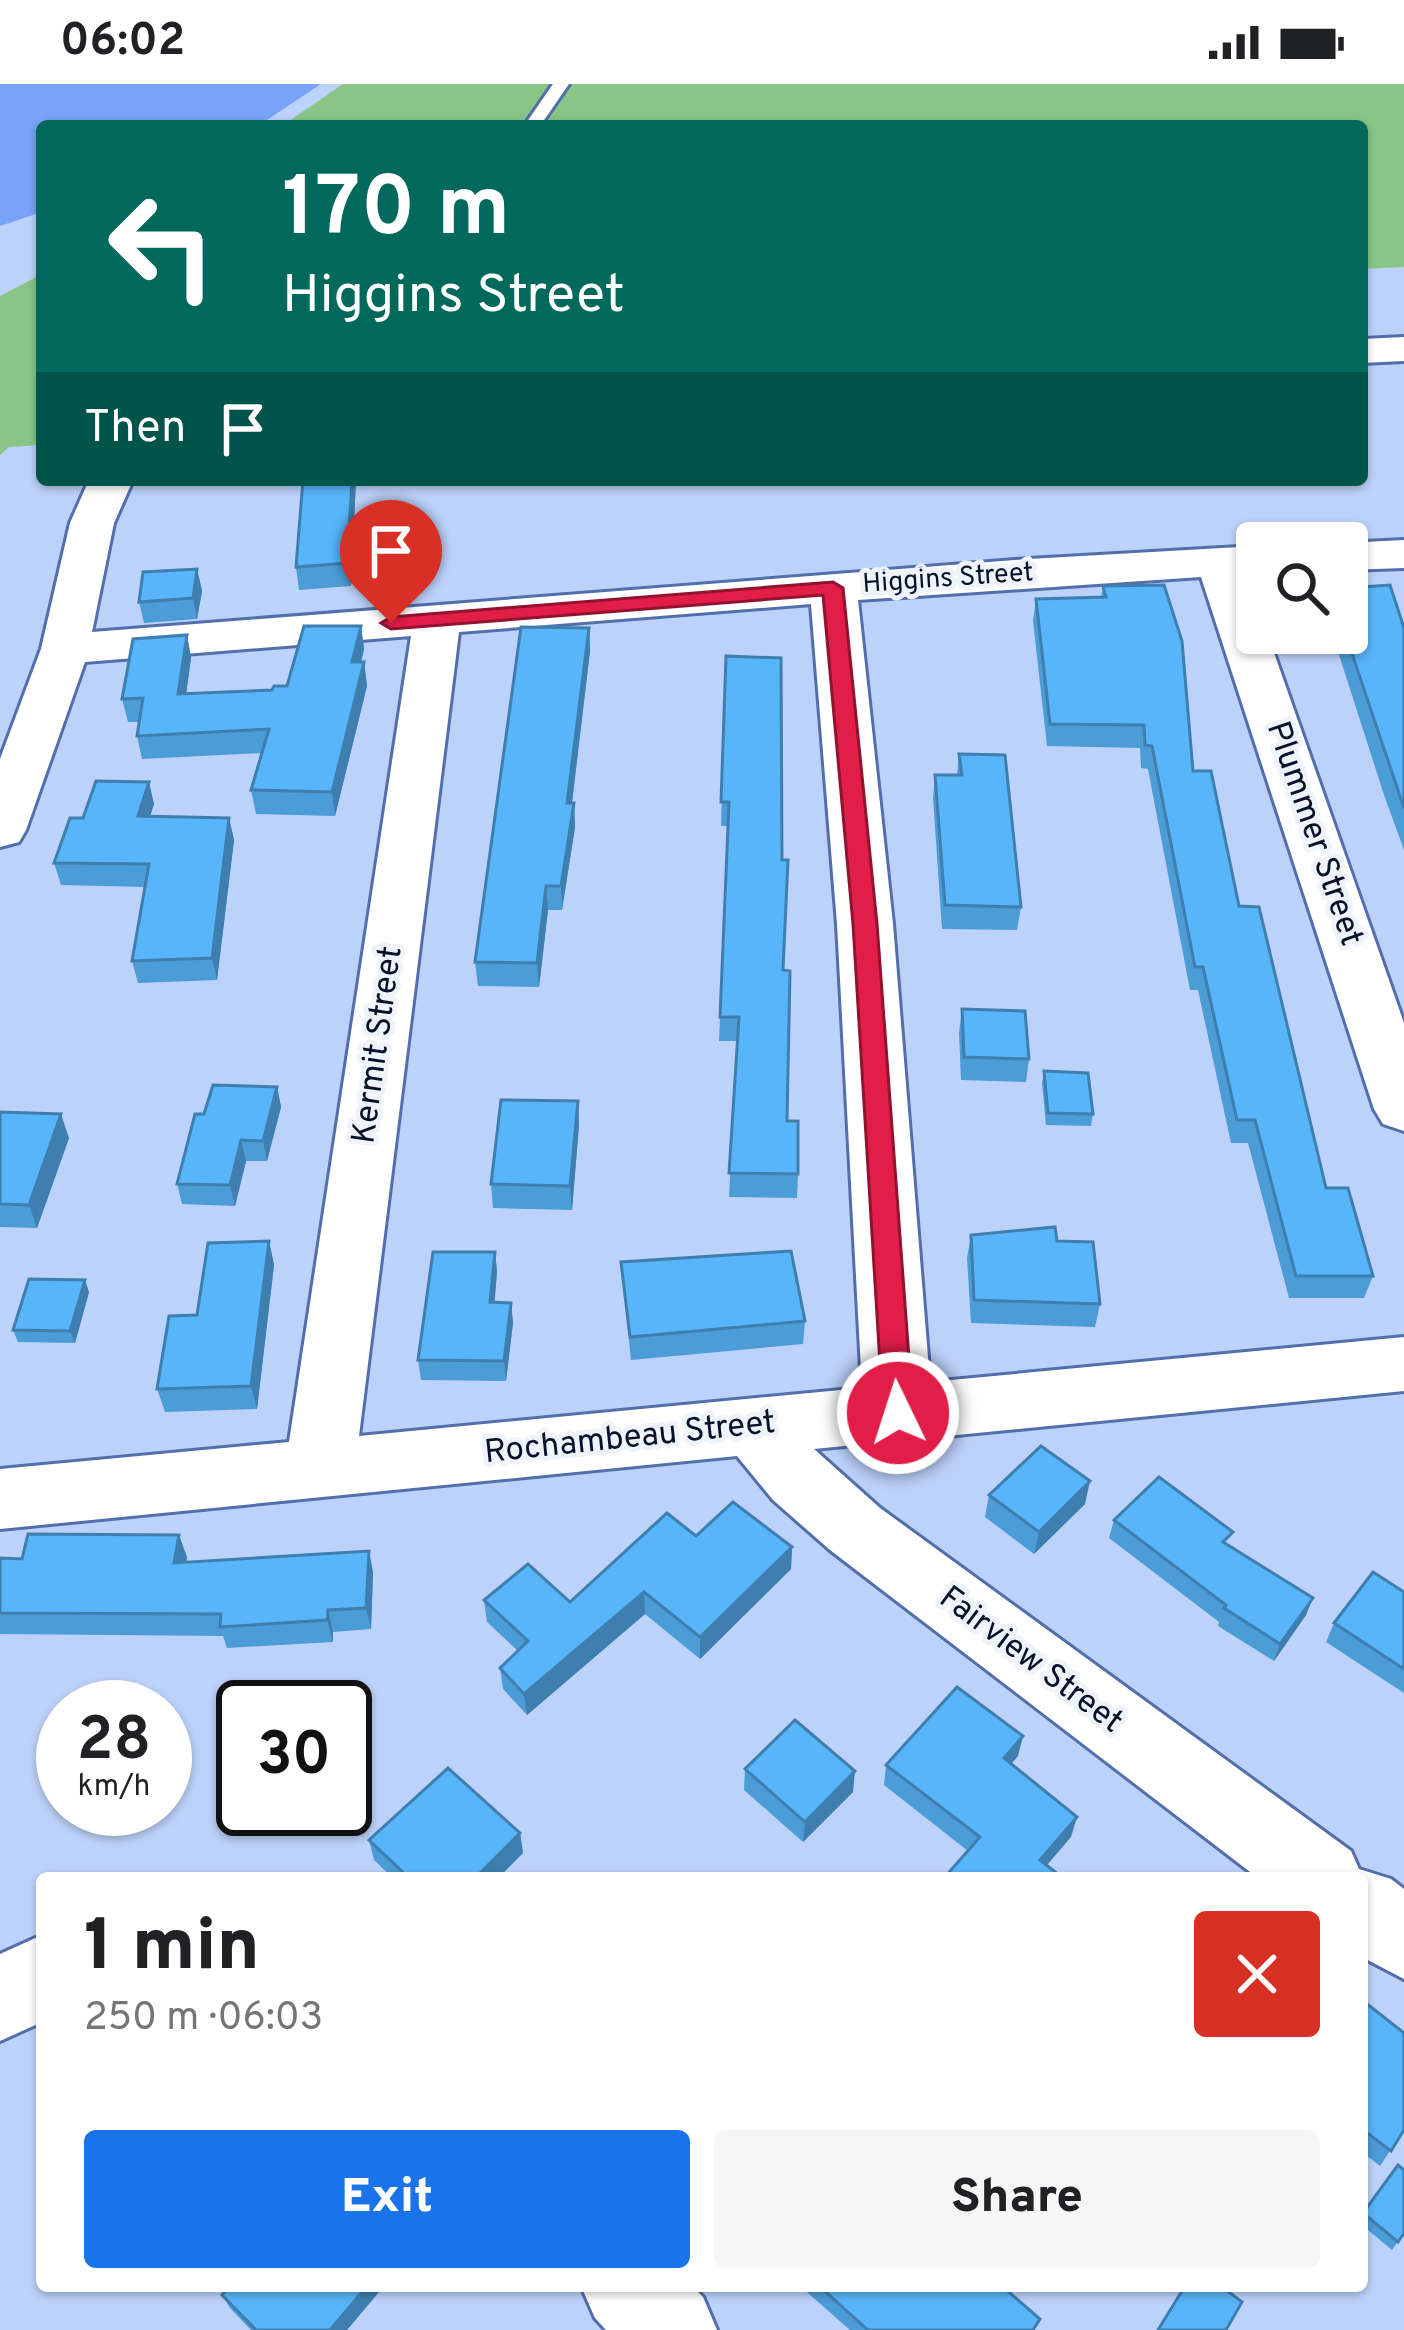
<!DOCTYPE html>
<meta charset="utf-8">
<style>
:root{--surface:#fff;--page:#f6f6f6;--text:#202124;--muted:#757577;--accent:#1a73e8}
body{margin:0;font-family:Overpass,sans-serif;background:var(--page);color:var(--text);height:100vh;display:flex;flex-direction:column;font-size:45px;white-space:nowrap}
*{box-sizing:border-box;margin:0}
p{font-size:39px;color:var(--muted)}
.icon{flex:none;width:66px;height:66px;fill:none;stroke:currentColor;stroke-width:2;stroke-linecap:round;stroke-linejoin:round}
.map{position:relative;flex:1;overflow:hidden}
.panel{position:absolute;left:36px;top:1788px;width:1332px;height:420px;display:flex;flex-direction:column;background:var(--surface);border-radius:12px;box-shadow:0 3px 9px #0004}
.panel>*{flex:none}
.top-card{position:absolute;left:36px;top:36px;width:1332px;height:366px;border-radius:12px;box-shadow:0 3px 9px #0004;background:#00695c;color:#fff;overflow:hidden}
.buttons{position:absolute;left:1236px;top:438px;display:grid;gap:24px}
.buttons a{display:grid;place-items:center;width:132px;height:132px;border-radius:12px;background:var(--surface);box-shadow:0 3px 9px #0004;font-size:60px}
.speed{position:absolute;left:36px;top:1596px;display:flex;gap:24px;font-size:60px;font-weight:700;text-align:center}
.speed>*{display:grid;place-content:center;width:156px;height:156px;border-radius:50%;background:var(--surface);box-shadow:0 3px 9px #0004;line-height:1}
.speed small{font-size:30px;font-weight:400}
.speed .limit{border:6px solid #111;border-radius:18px;background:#fff;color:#111}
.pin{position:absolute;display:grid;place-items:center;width:102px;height:102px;color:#fff;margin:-123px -51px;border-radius:50% 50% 50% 0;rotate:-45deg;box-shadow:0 0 12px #0007}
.pin .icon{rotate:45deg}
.me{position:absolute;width:132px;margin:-66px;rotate:356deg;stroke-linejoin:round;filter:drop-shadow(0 0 9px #0008)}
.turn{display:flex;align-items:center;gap:42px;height:252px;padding:0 48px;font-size:54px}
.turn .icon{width:156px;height:156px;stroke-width:2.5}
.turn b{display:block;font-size:84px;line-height:102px}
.then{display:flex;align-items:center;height:114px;padding:0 48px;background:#0003;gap:24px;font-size:45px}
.round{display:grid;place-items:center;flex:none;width:126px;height:126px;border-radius:12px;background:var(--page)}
.head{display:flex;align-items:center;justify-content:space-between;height:204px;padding:0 48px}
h1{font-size:72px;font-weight:800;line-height:90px}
.button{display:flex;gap:24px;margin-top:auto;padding:24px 48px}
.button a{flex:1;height:138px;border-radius:12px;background:var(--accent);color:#fff;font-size:48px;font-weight:800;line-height:138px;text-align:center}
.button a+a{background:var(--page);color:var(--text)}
.status{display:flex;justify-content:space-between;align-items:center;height:84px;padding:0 60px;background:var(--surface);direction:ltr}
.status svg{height:33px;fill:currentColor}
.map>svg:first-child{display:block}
.green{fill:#89c587}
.water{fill:#79a3f8}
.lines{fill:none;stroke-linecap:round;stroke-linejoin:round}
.lane-casing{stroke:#526fac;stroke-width:6}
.street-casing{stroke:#526fac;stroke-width:6}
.lane{fill:#fff;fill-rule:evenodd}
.street{fill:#fff;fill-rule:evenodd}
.wall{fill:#4c9cd7}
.shaded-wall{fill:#3e7faf}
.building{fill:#58b5fa;stroke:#3e7faf;stroke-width:3}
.route{fill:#e11d48;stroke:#92132f;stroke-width:3}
.labels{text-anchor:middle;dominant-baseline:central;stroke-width:10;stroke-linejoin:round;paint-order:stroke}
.far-street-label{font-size:27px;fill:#071129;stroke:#eff3fa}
.street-label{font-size:33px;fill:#071129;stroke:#eff3fa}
</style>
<div class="status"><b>06:02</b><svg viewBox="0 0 49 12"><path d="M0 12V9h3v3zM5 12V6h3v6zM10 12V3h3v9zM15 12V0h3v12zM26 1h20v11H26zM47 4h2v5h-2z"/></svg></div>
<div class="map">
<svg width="1404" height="2246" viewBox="0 0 1404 2246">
<rect width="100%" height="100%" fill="#bdd2fb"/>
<g class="green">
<polygon points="343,0 1404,0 1404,183 1362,185 1362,42 282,42"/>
<polygon points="42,190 42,361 9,363 0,371 0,212"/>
</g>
<polygon class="water" points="0,0 321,0 258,42 42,42 42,128 0,142"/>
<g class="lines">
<defs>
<polygon id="lane" points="553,0 569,0 540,42 524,42"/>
<g id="street">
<polygon points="1404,253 1404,277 1362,279 1362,255"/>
<path d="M89,396H133L114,439L92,548L1029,475L1257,462V490H1247L1257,520V549H1267L1404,939V1047L1383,1040L1374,1025L1201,493L858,516L893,840L930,1298L1404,1253V1307L814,1365L880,1424L1351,1767L1359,1785L1391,1795L1404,1805V1895L1362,1873V1794H1258L830,1466L773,1416L737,1372L0,1445V1385L289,1358L411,552L85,578L26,746L19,758L0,763V675L41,565L70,439ZM811,520L837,840L862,1304L359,1352L459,548Z"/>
<polygon points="1404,456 1404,484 1347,486 1344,459"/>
<polygon points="42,1851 42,1938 0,1957 0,1870"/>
<polygon points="581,2202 692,2202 703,2213 717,2246 606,2246 595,2234"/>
</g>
</defs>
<use href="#lane" class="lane-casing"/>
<use href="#street" class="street-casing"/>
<use href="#lane" class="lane"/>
<use href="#street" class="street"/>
</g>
<g class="wall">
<polygon points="356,396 351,502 299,506 296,483"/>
<polygon points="197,485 202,507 197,535 144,539 139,518"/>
<polygon points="1103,502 1193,687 1239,822 1326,1104 1373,1192 1364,1214 1289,1214 1248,1059 1231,1059 1198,906 1190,906 1148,685 1141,684 1140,664 1047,662 1033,537 1036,515 1101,513"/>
<polygon points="361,542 364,565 361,578 364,578 367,602 335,732 256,730 251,706 262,669 142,675 137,652 139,638 128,638 122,615 187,551 191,574 186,610 272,606 287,602"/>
<polygon points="589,544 590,567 572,719 574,719 575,743 562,826 548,826 539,903 478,902 475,878"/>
<polygon points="1404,544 1404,766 1384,711 1332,549"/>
<polygon points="726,572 783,886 787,1037 798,1090 797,1114 729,1113 737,957 719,957 728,742 721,742"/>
<polygon points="959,670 1021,823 1017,846 942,845 933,714 935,691 957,691"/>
<polygon points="154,720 150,732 229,734 234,756 217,896 138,899 132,877 145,803 61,801 54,779 83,734"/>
<polygon points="962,925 1029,975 1026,998 961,996 959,949"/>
<polygon points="1044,987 1093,1030 1091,1042 1046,1041 1042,999"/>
<polygon points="277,1003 281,1023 267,1077 246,1077 235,1122 182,1120 177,1100 204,1030"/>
<polygon points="578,1017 579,1041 572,1126 493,1124 491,1100"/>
<polygon points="0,1028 69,1054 37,1144 0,1143"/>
<polygon points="971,1151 1057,1157 1100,1220 1095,1243 971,1239 967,1174"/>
<polygon points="269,1157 274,1181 257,1325 165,1328 157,1305"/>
<polygon points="495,1168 497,1188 494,1218 511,1219 513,1239 506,1297 421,1296 418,1276"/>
<polygon points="621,1178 805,1237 803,1260 631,1276"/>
<polygon points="89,1208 75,1259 18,1258 13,1246"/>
<polygon points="989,1411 1085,1420 1034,1470 985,1433"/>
<polygon points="1114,1436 1229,1461 1306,1531 1274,1577 1218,1542 1219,1538 1109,1454"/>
<polygon points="696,1452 792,1463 791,1485 700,1575 645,1530 527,1631 503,1605 500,1584 518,1567 487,1538 484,1516 570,1518"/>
<polygon points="369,1467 373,1489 371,1545 333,1548 333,1558 227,1564 223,1552 0,1550 0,1474 187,1473 186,1478"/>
<polygon points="1404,1508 1404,1609 1326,1558 1334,1539"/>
<polygon points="1018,1672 1011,1680 1071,1753 968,1767 884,1701 886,1681"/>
<polygon points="745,1685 853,1708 803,1758 744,1706"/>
<polygon points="520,1749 523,1769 498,1794 393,1794 374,1776 369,1756"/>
<polygon points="1362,1916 1404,2046 1380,2082 1362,2068"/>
<polygon points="1398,2081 1404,2149 1392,2166 1362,2141 1362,2130"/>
<polygon points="384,2202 347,2246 251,2246 230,2224 222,2211"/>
<polygon points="800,2202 1002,2202 1035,2246 850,2246"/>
</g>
<g class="shaded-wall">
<polygon points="352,396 356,396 351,502 347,479"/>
<polygon points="197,485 202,507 197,535 193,514"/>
<polygon points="361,542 364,565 356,601 352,578"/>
<polygon points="589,544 590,567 569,743 567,719"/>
<polygon points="187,551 191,574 183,633 178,610"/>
<polygon points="364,578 367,602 335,732 332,708"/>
<polygon points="149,698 154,720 143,754 138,732"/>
<polygon points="574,719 575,743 562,826 561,802"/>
<polygon points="229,734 234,756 217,896 212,874"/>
<polygon points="546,802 548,826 539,903 537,879"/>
<polygon points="277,1003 281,1023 267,1077 263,1057"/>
<polygon points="578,1017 579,1041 572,1126 570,1102"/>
<polygon points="61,1030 69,1054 37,1144 29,1121"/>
<polygon points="241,1056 246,1077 235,1122 230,1101"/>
<polygon points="269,1157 274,1181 257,1325 251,1302"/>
<polygon points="495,1168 497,1188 493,1239 490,1218"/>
<polygon points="85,1196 89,1208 75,1259 70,1247"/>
<polygon points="511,1219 513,1239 506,1297 504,1277"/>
<polygon points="1090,1397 1085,1420 1034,1470 1039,1448"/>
<polygon points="179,1451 187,1473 181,1501 174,1479"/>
<polygon points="792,1463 791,1485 700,1575 700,1553"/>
<polygon points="369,1467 373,1489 371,1545 366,1524"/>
<polygon points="644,1508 645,1530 527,1631 524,1610"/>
<polygon points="1313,1514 1306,1531 1274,1577 1280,1560"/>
<polygon points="328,1526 333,1548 333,1558 327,1536"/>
<polygon points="1023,1652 1018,1672 999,1694 1004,1674"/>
<polygon points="855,1687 853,1708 803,1758 805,1738"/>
<polygon points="1077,1733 1071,1753 1036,1794 1040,1776"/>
<polygon points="520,1749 523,1769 498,1794 475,1794"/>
<polygon points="367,2202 384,2202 347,2246 330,2246"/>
</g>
<g class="building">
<polygon points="303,396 352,396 347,479 296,483"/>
<polygon points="197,485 193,514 139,518 143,488"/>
<polygon points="1164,501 1182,557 1193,687 1211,687 1239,822 1259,823 1326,1104 1348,1104 1373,1192 1296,1192 1255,1036 1237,1036 1203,883 1195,883 1152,662 1145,661 1144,641 1050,640 1036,515 1106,513 1103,502"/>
<polygon points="1390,501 1404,544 1404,724 1345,549 1347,549 1347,504"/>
<polygon points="304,542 361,542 352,578 364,578 332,708 251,706 269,645 137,652 143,614 122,615 133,555 187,551 178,610 272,606 274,602 287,602"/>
<polygon points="521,543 589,544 567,719 574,719 561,802 546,802 537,879 475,878"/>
<polygon points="726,572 781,574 782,776 788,776 783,886 790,887 787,1037 798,1037 798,1090 729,1089 739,933 720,933 729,718 721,718"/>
<polygon points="959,670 1005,671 1021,823 945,821 935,691 962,691"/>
<polygon points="96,697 149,698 138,732 229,734 212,874 132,877 149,780 54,779 70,734 83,734"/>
<polygon points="962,925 1025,927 1029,975 964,973"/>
<polygon points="1044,987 1088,989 1093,1030 1048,1029"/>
<polygon points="213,1001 277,1003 263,1057 241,1056 230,1101 177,1100 195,1030 204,1030"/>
<polygon points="501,1016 578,1017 570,1102 491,1100"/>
<polygon points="0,1028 61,1030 29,1121 0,1120"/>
<polygon points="1055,1143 1057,1157 1093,1158 1100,1220 974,1216 971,1151"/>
<polygon points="269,1157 251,1302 157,1305 169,1232 197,1231 208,1159"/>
<polygon points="791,1167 805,1237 630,1253 621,1178"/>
<polygon points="433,1168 495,1168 490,1218 511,1219 504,1277 418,1276"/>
<polygon points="29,1195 85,1196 70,1247 13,1246"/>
<polygon points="1041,1362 1090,1397 1039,1448 989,1411"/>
<polygon points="1159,1393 1233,1448 1223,1458 1313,1514 1280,1560 1224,1524 1226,1521 1114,1436"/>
<polygon points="733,1418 792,1463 700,1553 644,1508 524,1610 500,1584 528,1557 484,1516 528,1480 570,1518 667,1429 696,1452"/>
<polygon points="28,1450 179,1451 174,1479 369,1467 366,1524 328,1526 327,1536 220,1543 221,1530 0,1529 0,1474 22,1475"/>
<polygon points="1373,1488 1404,1508 1404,1585 1334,1539"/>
<polygon points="957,1603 1023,1652 1004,1674 1077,1733 1040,1776 1059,1791 1056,1794 944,1794 980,1753 886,1681"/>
<polygon points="795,1636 855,1687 805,1738 745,1685"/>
<polygon points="448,1684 520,1749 475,1794 409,1794 369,1756"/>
<polygon points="1362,1916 1404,1949 1404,2046 1391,2067 1362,2045"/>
<polygon points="1398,2081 1404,2086 1404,2149 1398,2158 1363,2129"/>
<polygon points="230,2202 367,2202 330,2246 256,2246 222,2211"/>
<polygon points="819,2202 1002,2202 1040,2235 1033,2246 868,2246"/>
<polygon points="1185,2202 1221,2202 1242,2218 1226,2246 1158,2246"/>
</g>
<polygon class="route" points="833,498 843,504 877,840 913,1329 909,1337 888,1337 883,1329 853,840 823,511 391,545 381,539 391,533"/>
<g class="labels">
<g class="far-street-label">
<text transform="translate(948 495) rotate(-4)">Higgins Street</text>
</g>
<g class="street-label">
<text transform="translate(1313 750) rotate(71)">Plummer Street</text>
<text transform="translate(379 961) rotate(-82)">Kermit Street</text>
<text transform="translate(630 1355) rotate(-6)">Rochambeau Street</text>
<text transform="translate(1030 1577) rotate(37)">Fairview Street</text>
</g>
</g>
</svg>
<div class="buttons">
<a><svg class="icon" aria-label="search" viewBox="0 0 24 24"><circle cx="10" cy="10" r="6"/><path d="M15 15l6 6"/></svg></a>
</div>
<div class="speed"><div>28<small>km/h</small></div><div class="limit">30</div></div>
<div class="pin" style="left:391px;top:539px;background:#d93025"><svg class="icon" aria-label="arrive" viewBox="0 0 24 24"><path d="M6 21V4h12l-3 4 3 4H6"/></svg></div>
<svg class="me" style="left:898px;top:1329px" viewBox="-20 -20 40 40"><circle r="17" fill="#e11d48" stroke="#fff" stroke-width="3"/><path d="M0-11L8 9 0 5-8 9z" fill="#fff"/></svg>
<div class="top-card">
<div class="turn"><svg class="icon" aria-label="left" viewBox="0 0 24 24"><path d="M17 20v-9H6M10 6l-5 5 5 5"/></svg><div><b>170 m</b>Higgins Street</div></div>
<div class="then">Then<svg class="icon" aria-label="arrive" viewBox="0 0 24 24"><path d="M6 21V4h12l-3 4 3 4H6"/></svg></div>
</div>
<section class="panel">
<div class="head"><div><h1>1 min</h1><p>250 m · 06:03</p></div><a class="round" style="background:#d93025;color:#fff"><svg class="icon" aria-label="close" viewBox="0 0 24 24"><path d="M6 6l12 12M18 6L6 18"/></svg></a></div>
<div class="button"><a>Exit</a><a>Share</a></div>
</section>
</div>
